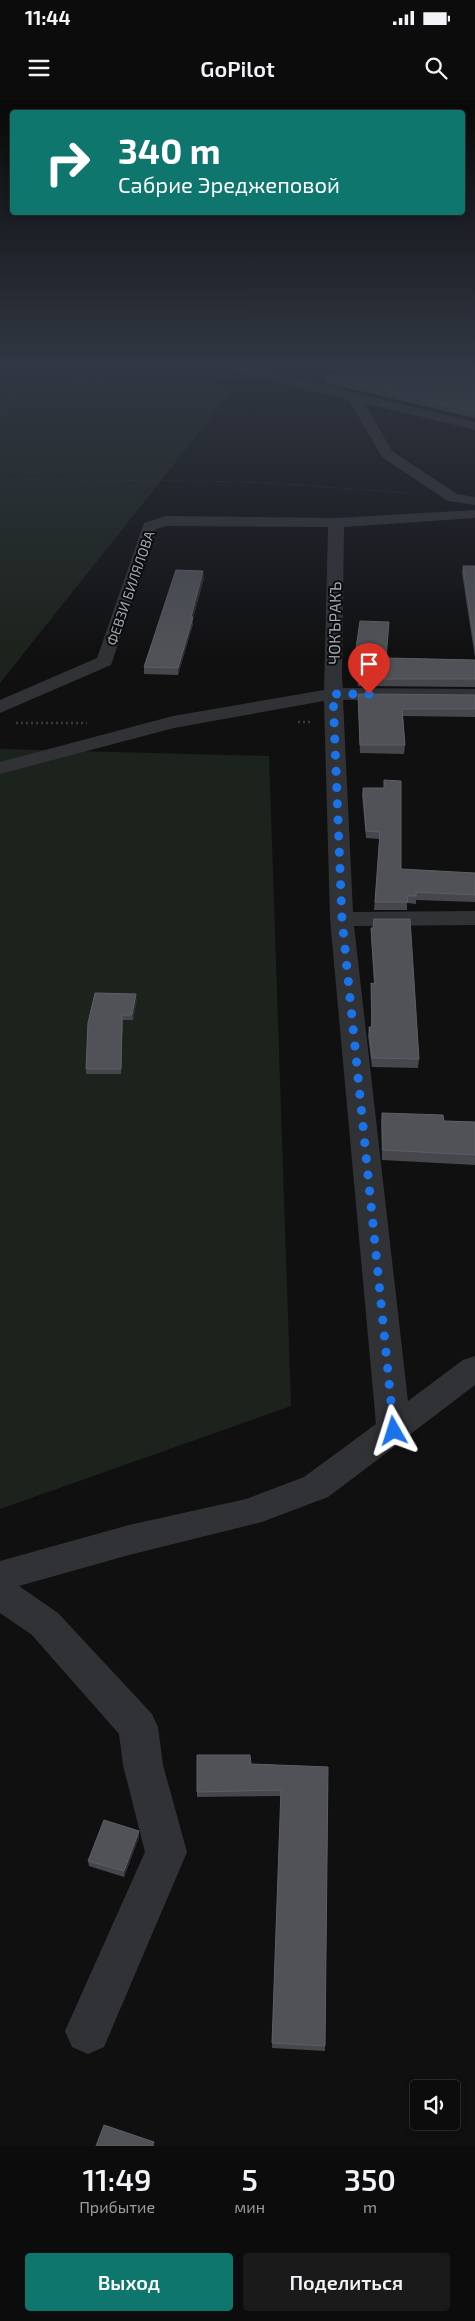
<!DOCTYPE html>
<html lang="ru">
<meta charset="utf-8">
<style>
:root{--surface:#0c0c0d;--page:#1a1a1b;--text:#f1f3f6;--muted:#9a9b9d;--line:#2c2c2e;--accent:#0f766e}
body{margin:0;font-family:"Exo 2",sans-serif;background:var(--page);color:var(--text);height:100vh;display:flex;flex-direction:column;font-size:19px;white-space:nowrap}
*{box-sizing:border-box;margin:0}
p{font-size:16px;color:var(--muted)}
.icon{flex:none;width:28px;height:28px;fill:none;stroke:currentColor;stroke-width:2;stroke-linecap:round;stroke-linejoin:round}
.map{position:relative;height:2046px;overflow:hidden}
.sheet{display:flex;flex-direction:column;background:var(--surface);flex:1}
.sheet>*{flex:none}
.top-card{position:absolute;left:10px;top:10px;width:455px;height:105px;border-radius:5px;box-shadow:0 2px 8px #0003,0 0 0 1px var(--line);background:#0f766e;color:#fff;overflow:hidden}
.buttons{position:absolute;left:410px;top:1980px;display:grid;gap:10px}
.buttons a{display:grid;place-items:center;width:50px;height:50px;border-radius:5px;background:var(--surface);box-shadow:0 2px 8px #0003,0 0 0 1px var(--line);font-size:25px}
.pin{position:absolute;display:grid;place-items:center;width:42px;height:42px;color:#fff;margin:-51px -21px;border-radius:50% 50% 50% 0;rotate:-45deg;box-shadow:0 0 5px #0007}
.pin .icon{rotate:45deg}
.me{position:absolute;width:55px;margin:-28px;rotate:354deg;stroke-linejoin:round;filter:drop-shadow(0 0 4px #0008)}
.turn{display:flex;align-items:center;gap:18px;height:105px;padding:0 25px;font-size:22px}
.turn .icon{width:65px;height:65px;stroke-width:2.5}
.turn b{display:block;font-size:35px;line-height:42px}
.eta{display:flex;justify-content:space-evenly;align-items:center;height:85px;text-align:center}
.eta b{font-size:30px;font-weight:600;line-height:35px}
.action{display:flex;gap:10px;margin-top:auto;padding:10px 25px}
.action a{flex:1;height:58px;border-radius:5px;background:var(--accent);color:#fff;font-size:20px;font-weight:600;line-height:58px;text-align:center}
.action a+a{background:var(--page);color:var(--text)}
.status{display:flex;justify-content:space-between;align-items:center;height:35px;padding:0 25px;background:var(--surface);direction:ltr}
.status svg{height:14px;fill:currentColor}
header{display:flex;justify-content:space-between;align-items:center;height:65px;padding:0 25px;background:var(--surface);font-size:22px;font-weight:600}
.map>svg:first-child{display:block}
.green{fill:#1c231c}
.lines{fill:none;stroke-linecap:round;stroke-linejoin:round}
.path-far1{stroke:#37393d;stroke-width:1;stroke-dasharray:1 2;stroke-linecap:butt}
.path{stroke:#37393d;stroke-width:2.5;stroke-dasharray:2 3;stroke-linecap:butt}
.minor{fill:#313236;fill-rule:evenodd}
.wall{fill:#46474c}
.shaded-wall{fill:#2c2d30}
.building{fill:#505257;stroke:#5c5f65}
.route{stroke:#1a73e8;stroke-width:9;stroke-dasharray:0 16.2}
.labels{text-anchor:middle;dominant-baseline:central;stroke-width:4;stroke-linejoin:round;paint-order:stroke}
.far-street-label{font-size:14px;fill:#a1a7b1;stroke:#0b0b0c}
.street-label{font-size:16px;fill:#a1a7b1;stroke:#0b0b0c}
</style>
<div class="status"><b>11:44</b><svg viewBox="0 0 49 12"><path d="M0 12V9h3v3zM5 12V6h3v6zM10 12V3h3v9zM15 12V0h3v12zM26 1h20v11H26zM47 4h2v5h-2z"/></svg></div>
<header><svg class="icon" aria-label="menu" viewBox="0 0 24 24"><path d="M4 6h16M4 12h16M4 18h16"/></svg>GoPilot<svg class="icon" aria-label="search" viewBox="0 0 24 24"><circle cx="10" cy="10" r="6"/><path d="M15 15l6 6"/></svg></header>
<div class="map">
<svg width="475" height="2046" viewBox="0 0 475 2046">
<rect width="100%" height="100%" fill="#101011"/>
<g class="green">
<polygon points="0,268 197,268 230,294 0,583"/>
<polygon points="0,649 269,656 291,1306 0,1409"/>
</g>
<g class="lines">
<g class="path-far1">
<polyline points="0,296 144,268"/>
<polyline points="0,315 21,268"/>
<polyline points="0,379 256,382 409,393"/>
</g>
<g class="path">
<polyline points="298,622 312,622"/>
<polyline points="16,623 87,623"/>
</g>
<g class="minor">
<polygon points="233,268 253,268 475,322 475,330 364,303 392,351 457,394 475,397 475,405 448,401 382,357 349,300 235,271"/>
<polygon points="475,410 475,418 344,427 342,578 343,588 475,589 475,601 343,600 353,812 475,811 475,825 354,826 408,1301 463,1260 475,1256 475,1285 408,1336 406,1340 401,1342 328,1397 262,1422 129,1455 19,1486 58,1513 152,1614 158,1627 163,1665 187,1752 104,1947 88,1954 72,1947 65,1931 145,1752 123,1665 119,1634 32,1535 0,1513 0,1461 129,1425 246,1399 304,1377 376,1324 330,819 324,601 174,628 0,674 0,662 173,616 324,590 328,427 166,426 156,429 111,565 0,613 0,600 97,558 144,423 165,416 336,418"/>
</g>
</g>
<g class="wall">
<polygon points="325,268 475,269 475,318 326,283 326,277 342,272"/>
<polygon points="463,466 475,466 475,558 462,473"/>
<polygon points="204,478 193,518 193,524 178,575 144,574 144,567"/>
<polygon points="356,548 386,558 475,560 475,587 358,586 356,556"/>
<polygon points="358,594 475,595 475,617 403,616 405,645 404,654 360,653"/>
<polygon points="363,688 401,769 475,773 475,802 416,800 416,804 407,803 407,810 374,810 380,739 366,738 362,695"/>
<polygon points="371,828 419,959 418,968 372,967 368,936 369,927 371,927 371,883 374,884 371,837"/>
<polygon points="137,899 133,920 123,920 121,974 86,974 88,923"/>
<polygon points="382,1013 444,1021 475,1022 475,1065 382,1060 381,1023"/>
<polygon points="251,1664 328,1667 325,1951 272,1948 281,1696 197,1697 197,1692"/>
<polygon points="139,1737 124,1777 89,1766 88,1761"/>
</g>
<g class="shaded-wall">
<polygon points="203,471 204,478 193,518 193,524 178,575 178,568"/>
<polygon points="136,894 137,899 133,920 132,915"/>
<polygon points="139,1731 139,1737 124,1777 124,1771"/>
</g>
<g class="building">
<polygon points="349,268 475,269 475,312 326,277 352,269"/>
<polygon points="463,466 475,466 475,546"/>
<polygon points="176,470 203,471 191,517 193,517 178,568 144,567"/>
<polygon points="360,521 389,522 386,558 475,560 475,579 359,579 356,548"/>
<polygon points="358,594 475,595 475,609 402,609 405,645 360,645"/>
<polygon points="384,680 401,681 401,769 475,773 475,795 416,792 416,796 407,796 408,802 375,802 380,732 366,731 363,688 384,688"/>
<polygon points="374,819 410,819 419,959 372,958 369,927 372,927 371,883 375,884 371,828 373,828"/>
<polygon points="95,893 136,894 132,915 122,915 121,969 86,969 88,923"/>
<polygon points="382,1013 443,1015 444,1021 475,1022 475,1055 383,1050"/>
<polygon points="197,1655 250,1655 251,1664 328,1667 325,1946 272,1943 281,1690 197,1692"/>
<polygon points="104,1720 139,1731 124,1771 88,1761"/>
<polygon points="104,2025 154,2042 153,2046 96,2046"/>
</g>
<linearGradient id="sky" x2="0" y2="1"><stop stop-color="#090909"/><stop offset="0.48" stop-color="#313743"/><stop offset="1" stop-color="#313743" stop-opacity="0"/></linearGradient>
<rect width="475" height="554" fill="url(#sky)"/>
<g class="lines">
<polyline class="route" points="369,594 333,594 342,819 394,1331"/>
</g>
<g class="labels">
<g class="far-street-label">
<text transform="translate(130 488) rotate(-71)">ФЕВЗИ БИЛЯЛОВА</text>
</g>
<g class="street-label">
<text transform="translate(334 523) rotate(-89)">ЧОКЪРАКЪ</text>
</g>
</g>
</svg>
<div class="buttons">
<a><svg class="icon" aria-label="sound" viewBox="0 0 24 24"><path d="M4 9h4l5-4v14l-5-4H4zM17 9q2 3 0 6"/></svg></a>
</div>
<div class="pin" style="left:369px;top:594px;background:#d93025"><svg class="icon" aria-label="arrive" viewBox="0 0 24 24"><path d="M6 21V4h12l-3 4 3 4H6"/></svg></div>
<svg class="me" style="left:394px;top:1331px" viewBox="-20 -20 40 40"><path d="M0-17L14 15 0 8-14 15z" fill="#1a73e8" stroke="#fff" stroke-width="4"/></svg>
<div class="top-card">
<div class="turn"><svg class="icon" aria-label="right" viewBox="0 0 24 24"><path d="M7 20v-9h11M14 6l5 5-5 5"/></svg><div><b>340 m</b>Сабрие Эреджеповой</div></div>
</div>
</div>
<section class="sheet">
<div class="eta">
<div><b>11:49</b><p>Прибытие</p></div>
<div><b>5</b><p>мин</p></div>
<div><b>350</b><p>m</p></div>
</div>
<div class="action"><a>Выход</a><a>Поделиться</a></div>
</section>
